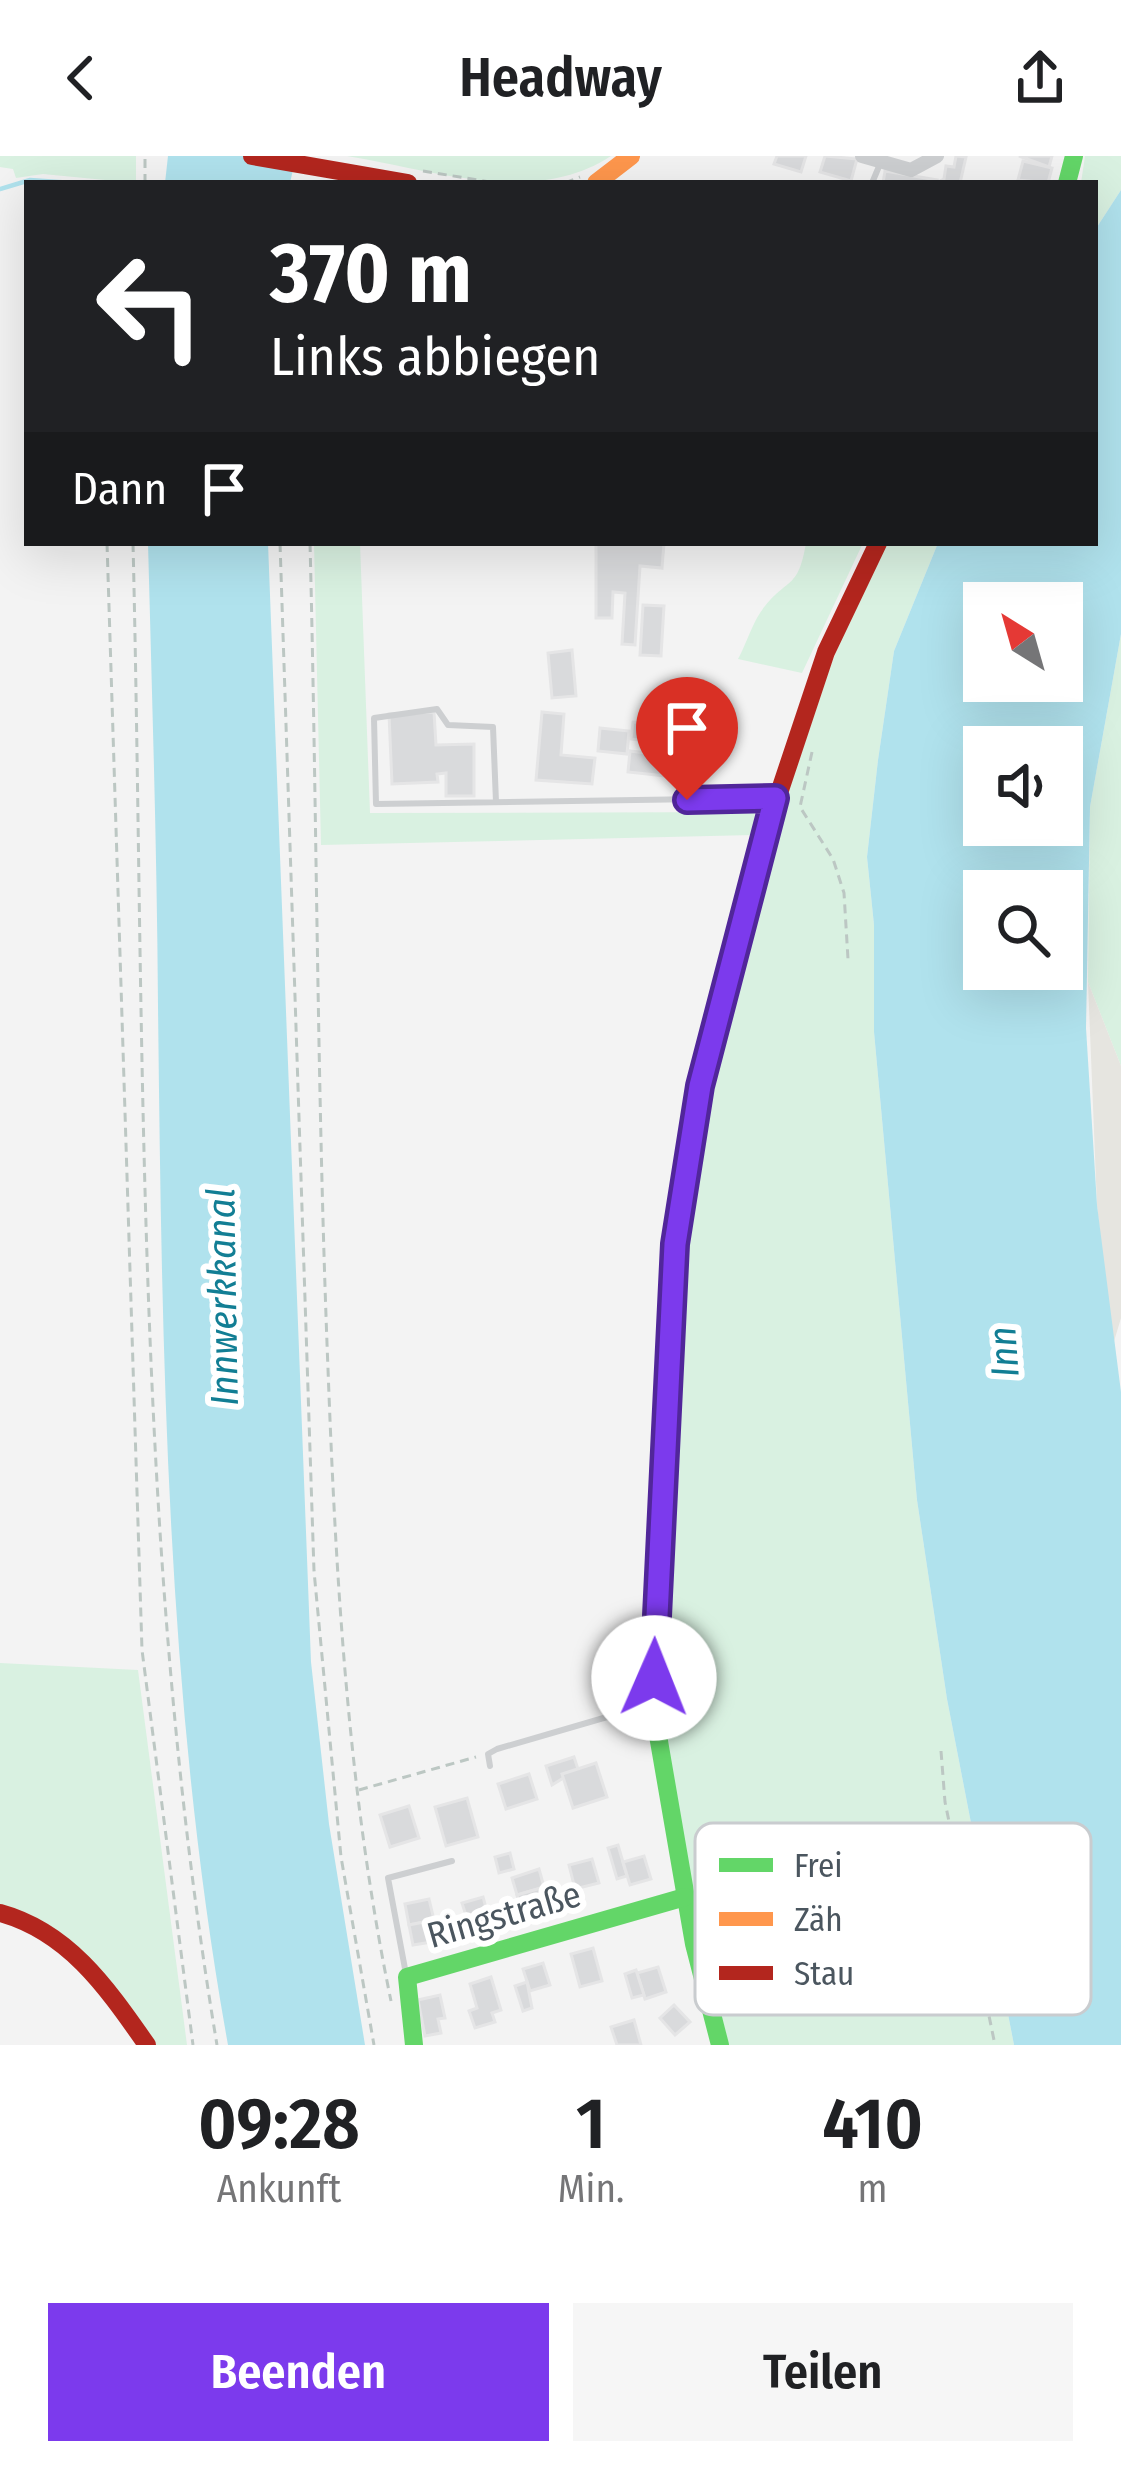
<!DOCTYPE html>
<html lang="de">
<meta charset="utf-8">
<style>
:root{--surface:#fff;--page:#f6f6f6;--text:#202124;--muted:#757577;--accent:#7c3aed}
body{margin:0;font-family:"Fira Sans Condensed",sans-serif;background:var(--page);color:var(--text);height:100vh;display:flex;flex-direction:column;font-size:45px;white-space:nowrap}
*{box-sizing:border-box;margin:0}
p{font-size:39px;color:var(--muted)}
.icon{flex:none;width:66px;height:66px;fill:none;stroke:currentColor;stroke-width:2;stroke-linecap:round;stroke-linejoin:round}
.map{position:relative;height:1889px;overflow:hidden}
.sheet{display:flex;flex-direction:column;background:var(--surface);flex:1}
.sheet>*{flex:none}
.top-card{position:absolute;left:24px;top:24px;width:1074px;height:366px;border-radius:0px;box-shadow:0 12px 48px #0002;background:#202124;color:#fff;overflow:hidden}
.needle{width:78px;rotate:323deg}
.fabs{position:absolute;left:963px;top:426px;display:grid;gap:24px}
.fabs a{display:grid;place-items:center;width:120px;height:120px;border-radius:0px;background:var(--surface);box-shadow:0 12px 48px #0002;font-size:60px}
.pin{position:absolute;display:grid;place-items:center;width:102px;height:102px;color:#fff;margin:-123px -51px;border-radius:50% 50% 50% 0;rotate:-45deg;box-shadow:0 0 12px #0007}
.pin .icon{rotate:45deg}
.me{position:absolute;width:132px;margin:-66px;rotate:1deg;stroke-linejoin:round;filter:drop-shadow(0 0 9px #0008)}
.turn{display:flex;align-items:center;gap:42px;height:252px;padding:0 48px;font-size:54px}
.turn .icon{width:156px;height:156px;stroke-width:2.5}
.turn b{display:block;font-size:84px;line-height:102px}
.then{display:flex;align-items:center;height:114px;padding:0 48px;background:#0003;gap:24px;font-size:45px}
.eta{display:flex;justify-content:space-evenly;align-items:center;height:204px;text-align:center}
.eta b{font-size:72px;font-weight:600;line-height:84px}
.button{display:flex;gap:24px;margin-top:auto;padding:24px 48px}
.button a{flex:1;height:138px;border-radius:0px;background:var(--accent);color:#fff;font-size:48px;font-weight:600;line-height:138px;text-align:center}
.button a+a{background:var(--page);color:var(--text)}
header{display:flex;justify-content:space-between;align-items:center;height:156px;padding:0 48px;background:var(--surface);font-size:54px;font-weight:600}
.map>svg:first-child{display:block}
.green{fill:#d9f1e1}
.sand{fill:#e6e5e0}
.water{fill:#b0e2ed;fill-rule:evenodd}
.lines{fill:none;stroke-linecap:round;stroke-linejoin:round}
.stream{stroke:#b0e2ed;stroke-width:4.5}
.building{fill:#d9dadc;stroke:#e5e5e6;stroke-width:3}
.path{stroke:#bcc7c3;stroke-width:3;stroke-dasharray:9 6;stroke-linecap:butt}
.lane{stroke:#cdcfd1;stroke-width:6}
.street{stroke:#cdcfd1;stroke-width:14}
.fast{stroke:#63d668;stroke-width:18}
.slow{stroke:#ff974d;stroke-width:18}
.jam{stroke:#b3261e;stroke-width:18}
.route-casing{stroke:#51269a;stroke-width:30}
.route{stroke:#7c3aed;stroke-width:21}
.labels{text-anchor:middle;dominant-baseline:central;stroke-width:12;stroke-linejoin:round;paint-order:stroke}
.street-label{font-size:36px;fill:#4b565f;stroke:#fff}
.water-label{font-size:39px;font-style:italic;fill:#127e94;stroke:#fff}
.key{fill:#fff;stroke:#c9cccf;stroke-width:3}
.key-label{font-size:33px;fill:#4b565f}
</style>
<header><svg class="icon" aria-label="back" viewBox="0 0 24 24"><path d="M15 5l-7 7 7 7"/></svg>Headway<svg class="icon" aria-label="share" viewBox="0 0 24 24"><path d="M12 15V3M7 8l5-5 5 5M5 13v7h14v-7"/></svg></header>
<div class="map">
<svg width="1121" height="1889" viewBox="0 0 1121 1889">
<rect width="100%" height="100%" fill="#f3f3f3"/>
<g class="green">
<polygon points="0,0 136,0 136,27 43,18 16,22 13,13 0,11"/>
<path d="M347,0H611C533,51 433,14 347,0Z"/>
<polygon points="1085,0 1121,0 1121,34 1095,74 1095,27 1081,27"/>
<polygon points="314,387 360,387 370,657 755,656 753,679 321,689"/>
<path d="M806,387H863L802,517L738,503C747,487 753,464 765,450C789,421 798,433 806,387Z"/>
<path d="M886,387H938L894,495L878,604L867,701L874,769V876L917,1344L947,1543L1014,1889H729C699,1776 668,1660 662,1542C658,1455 667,1367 672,1280C676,1214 677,1147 685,1081C712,861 785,584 886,387Z"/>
<polygon points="1121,478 1121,910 1088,826 1090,651"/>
<polygon points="0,1507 138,1514 187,1889 152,1889 96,1814 0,1752"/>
</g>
<polygon class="sand" points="1088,826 1121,910 1121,1162 1112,1192 1097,1049"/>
<g class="water">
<polygon points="168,0 296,0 290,27 165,27"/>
<path d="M1121,34V478L1090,651L1086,872L1097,1049L1121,1236V1889H1014L947,1543L917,1344L874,876V769L867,701L878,604L894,495L938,387H1095V74ZM1062,447V525H984V447ZM984,591H1062V669H984ZM984,735H1062V813H984Z"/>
<path d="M148,387H268L311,1506L329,1668L365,1889H228C166,1545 162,1198 158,850C157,695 152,541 148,387Z"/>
</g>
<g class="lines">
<polyline class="stream" points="0,33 30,24 73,27"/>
</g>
<g class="building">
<polygon points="777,0 806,0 801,16 774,8"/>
<polygon points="825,0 857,3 851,25 820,16"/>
<polygon points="956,0 966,1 960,27 936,27 944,23 946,10 954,11"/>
<polygon points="1019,0 1052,0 1049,11"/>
<polygon points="1023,5 1052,12 1048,27 1018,24"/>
<polygon points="885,15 937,24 936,27 883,27"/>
<polygon points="596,387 664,387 662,412 640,410 635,489 622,488 625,437 613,436 612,462 596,462"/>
<polygon points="643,449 664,450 661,500 640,499"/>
<polygon points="572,494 576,540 552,542 548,497"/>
<polygon points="434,556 436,589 474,588 474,640 446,640 446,617 437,618 438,626 392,628 389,558"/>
<polygon points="542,556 564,558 561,599 595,602 592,628 536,624"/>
<polygon points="650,560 672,562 666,620 628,616 630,595 646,597 647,585 631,583 633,566 650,567"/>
<polygon points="600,572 629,575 627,598 598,595"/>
<polygon points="574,1601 578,1613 552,1629 546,1610"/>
<polygon points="596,1607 607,1641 573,1652 562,1618"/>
<polygon points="529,1618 537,1643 506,1653 498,1628"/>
<polygon points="467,1642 478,1681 446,1690 435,1651"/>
<polygon points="409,1650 419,1682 390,1691 380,1659"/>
<polygon points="618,1689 627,1720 617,1723 608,1692"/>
<polygon points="510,1697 514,1713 499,1717 495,1701"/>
<polygon points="644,1700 651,1723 630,1729 623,1706"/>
<polygon points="592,1703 599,1727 575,1733 569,1709"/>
<polygon points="539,1713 544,1731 517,1739 512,1722"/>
<polygon points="544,1731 549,1748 522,1756 517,1739"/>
<polygon points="483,1741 490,1766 470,1772 462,1747"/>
<polygon points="429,1743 434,1764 409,1769 405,1748"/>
<polygon points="434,1764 438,1785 413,1789 409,1769"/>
<polygon points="593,1792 602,1825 580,1831 571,1798"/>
<polygon points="543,1807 550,1829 530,1835 523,1813"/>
<polygon points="658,1811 666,1836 645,1843 637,1817"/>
<polygon points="636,1814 644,1839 632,1842 625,1818"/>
<polygon points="491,1821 501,1854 492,1857 495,1866 475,1872 469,1855 477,1852 470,1828"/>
<polygon points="527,1826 532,1852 523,1855 515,1830"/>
<polygon points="440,1839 445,1862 438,1863 441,1877 425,1880 418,1844"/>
<polygon points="674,1849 690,1866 675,1879 660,1862"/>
<polygon points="634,1864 641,1889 617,1889 611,1871"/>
</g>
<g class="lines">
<g class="path">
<polyline points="423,15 496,27"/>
<polyline points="145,27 145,0"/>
<polyline points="565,27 580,21"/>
<polyline points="107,387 142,1494 193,1889"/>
<path d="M133,387C145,887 134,1394 217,1889"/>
<polyline points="280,387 314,1415 341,1701 374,1889"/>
<path d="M310,387C317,662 317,938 328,1213C336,1425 348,1637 391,1845"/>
<polyline points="812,596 800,651 833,703 844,737 848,803"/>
<polyline points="941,1595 945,1646 995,1889"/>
<polyline points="359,1634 476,1601"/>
</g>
<g class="lane">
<polyline points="872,27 880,8"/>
<polyline points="496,646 493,571 448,569 437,553 374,562 376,648 772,642"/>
<polyline points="490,1610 488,1598 497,1593 607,1561 652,1562"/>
<polyline points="406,1818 388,1722 452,1705"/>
</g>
<polyline class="street" points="862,0 911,14 937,0"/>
<g class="fast">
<polyline points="1067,27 1074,0"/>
<polyline points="669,1189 655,1562 694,1788 720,1889"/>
<polyline points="414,1889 407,1821 685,1741"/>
</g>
<g class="slow">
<polyline points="596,27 631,0"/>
<path d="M669,1189C679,1009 720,853 765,679"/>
</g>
<g class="jam">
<polyline points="252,0 408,27"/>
<polyline points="765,679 826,496 878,387"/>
<path d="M0,1757C69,1776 107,1832 147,1889"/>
</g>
</g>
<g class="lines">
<defs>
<polyline id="route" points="654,1522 675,1088 700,930 775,642 687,644"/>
</defs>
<use href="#route" class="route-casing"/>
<use href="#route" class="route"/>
</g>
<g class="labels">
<g class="street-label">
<text transform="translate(504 1759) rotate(-16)">Ringstraße</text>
</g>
<g class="water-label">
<text transform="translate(223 1141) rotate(-91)">Innwerkkanal</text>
<text transform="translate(1004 1196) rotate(-94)">Inn</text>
</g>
</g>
<rect x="695" y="1667" width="396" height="192" rx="18" class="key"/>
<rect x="719" y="1702" width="54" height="14" fill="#63d668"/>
<rect x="719" y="1756" width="54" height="14" fill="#ff974d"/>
<rect x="719" y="1810" width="54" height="14" fill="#b3261e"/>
<g class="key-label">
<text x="794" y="1721">Frei</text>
<text x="794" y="1775">Zäh</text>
<text x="794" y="1829">Stau</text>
</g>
</svg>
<div class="fabs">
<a><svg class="needle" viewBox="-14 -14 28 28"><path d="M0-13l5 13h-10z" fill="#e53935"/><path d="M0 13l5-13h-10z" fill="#757577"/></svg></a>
<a><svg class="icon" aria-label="sound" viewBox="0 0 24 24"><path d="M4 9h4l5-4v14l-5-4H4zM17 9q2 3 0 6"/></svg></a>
<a><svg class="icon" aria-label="search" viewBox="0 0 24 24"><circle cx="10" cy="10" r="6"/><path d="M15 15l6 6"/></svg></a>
</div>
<div class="pin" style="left:687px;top:644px;background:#d93025"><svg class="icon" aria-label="arrive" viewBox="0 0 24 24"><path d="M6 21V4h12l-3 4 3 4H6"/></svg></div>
<svg class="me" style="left:654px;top:1522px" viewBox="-20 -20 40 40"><circle r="19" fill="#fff"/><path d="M0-13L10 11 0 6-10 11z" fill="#7c3aed"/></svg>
<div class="top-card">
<div class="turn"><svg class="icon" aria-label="left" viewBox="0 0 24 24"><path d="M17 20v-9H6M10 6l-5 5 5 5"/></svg><div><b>370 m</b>Links abbiegen</div></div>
<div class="then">Dann<svg class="icon" aria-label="arrive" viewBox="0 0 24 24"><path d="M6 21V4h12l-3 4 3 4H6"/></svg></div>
</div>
</div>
<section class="sheet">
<div class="eta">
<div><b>09:28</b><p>Ankunft</p></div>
<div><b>1</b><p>Min.</p></div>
<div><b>410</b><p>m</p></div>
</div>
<div class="button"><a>Beenden</a><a>Teilen</a></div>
</section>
